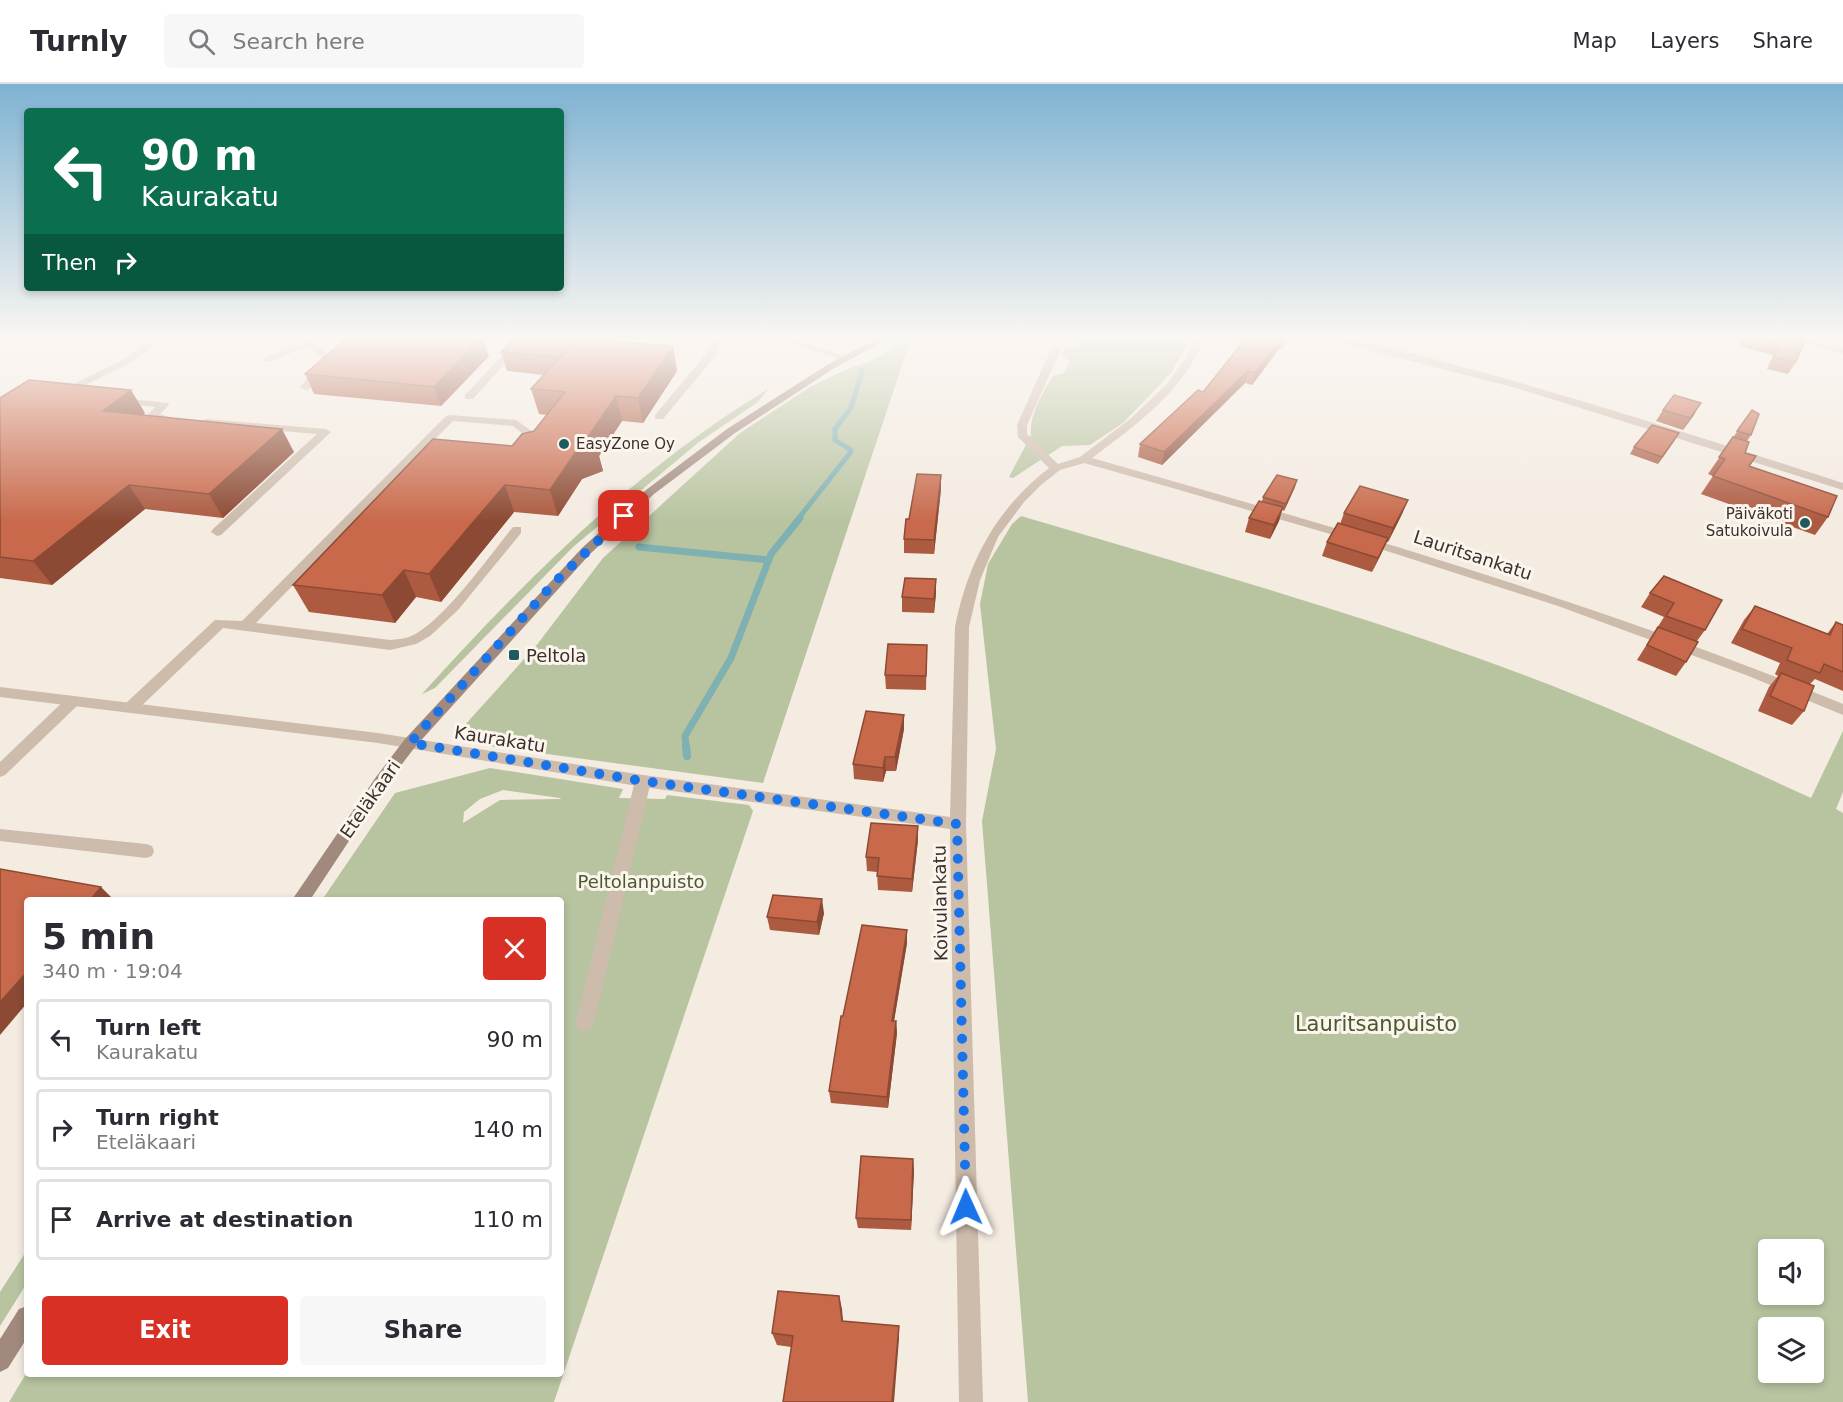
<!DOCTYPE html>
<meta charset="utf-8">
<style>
:root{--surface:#fff;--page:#f7f7f7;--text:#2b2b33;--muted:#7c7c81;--line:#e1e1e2;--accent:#d93025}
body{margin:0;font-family:"DejaVu Sans",sans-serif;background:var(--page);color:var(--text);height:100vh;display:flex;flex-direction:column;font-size:22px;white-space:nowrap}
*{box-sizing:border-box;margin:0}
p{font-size:20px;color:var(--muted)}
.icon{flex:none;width:33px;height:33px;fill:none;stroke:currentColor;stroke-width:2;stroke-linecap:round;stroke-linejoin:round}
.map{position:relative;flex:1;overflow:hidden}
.details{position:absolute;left:24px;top:813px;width:540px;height:480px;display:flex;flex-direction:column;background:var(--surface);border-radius:6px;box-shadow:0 3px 9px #0003}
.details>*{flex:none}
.top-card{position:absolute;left:24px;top:24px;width:540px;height:183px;border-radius:6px;box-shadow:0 3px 9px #0003;background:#0b6e4f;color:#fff;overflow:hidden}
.buttons{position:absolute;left:1758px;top:1155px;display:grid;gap:12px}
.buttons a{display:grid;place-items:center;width:66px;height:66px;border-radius:6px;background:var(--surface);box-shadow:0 3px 9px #0003;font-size:30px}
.pin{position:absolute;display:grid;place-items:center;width:51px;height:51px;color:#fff;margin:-26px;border-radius:12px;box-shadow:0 3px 9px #0006}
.me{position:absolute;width:66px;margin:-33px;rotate:359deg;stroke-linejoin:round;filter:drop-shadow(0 0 4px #0008)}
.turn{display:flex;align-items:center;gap:21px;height:126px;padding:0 18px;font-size:27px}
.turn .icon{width:78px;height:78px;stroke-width:2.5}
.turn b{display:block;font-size:42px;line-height:51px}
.then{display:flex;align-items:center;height:57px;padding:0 18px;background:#0003;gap:12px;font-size:22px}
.round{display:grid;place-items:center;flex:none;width:63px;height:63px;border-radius:6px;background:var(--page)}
.headline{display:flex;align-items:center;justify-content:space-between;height:102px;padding:0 18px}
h1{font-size:36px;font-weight:600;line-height:45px}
.button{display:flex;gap:12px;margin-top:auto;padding:12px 18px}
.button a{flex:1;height:69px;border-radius:6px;background:var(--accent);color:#fff;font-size:24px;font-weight:600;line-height:69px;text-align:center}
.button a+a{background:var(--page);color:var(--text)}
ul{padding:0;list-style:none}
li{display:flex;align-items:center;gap:18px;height:81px;margin:0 12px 9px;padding:0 6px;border:3px solid var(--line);border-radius:6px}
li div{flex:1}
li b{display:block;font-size:22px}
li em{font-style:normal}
header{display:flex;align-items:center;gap:36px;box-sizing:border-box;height:84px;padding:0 30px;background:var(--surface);border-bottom:2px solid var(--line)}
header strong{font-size:28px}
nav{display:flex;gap:33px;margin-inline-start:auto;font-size:21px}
.search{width:420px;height:54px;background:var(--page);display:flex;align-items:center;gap:15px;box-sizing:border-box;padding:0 21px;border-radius:6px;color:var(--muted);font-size:22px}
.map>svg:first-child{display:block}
.green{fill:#b8c4a0;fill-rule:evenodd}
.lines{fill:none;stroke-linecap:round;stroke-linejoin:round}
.stream-far2{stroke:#7fb0b2;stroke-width:5}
.stream-far1{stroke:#7fb0b2;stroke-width:7}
.stream{stroke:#7fb0b2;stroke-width:8}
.service{fill:#cdbbac;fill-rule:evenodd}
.minor{fill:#cdbbac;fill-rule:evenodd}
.secondary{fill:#a18a7d;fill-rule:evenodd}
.wall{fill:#ac5a40}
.shaded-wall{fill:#8c4a34}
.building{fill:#c8694b;stroke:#8c4a34;stroke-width:1.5}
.route{stroke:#1a73e8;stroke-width:10;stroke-dasharray:0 18}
.poi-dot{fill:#1f5a5e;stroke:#fbf5ee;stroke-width:2}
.labels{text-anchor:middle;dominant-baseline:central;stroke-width:6;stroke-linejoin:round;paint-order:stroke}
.far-poi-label{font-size:15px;fill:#3b302b;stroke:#fbf5ee;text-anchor:start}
.street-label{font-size:18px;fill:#3b302b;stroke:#fbf5ee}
.poi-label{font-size:18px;fill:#3b302b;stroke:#fbf5ee;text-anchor:start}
.park-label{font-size:18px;fill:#4a5a2e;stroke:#fbf5ee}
.near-park-label{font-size:21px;fill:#4a5a2e;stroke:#fbf5ee}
</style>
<header>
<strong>Turnly</strong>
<div class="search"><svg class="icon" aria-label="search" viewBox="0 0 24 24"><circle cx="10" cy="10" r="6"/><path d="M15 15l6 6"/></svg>Search here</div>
<nav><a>Map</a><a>Layers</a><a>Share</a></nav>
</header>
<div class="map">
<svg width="1843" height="1318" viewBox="0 0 1843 1318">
<rect width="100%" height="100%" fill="#f4ebe1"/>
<g class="green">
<path d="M1083,253H1192L1171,289L1123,339L1090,361L1062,362L1013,394L1009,393L1031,351C1029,332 1043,308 1053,292L1064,289L1070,278L1062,271L1065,264L1077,265Z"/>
<polygon points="911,254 763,699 487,662 467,654 464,642 536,562 603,474 740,349 810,303 847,285 871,277"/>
<path d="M768,305L758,318L699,358L573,463L435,604L422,610C525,496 636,385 768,305Z"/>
<path d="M1021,432C1172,477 1323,519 1472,572C1588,613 1700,663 1811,714L1843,647V708L1836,725L1843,729V1318H1028L982,737L996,665L980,520L988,480L1012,440ZM1768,1166H1814V1210H1768ZM1768,1244H1814V1288H1768Z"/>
<path d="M490,684L623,705L619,714L665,715L667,711L749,721L753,727L554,1318H9L27,1288V1290H561V816H322L395,709ZM503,706L560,714L561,715L500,716L463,739L464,728L480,715Z"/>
<polygon points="27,1166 27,1199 0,1242 0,1208"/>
</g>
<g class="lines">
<polyline class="stream-far2" points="798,435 850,369 851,366 835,356 835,345 851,324 862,287"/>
<g class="stream-far1">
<polyline points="639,463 769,476"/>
<polyline points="686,664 685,652 731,574 771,470 800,434"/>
</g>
<polyline class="stream" points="686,662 687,672"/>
<g class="service">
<polygon points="155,253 166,253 130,279 63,312 54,310 124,275"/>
<polygon points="311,253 322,253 316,258 331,274 325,287 308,306 299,304 317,284 321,274 309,262 269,278 261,276"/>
<polygon points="519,253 529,253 473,315 465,315 465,311"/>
<polygon points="712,253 722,253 716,271 663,335 655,335 655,331 708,268"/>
<polygon points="120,314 168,319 169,321 160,330 172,334 167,337 147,335 146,333 155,323 116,319 115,317"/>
<path d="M450,331L516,336L533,348L519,367L515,368L510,365L522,349L513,342L453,337L435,355L454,358V362L430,361L256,539L390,556C396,555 403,555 409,553C442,540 489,472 513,443H521V449L458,526L430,552L416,560L390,566L223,544L135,628H125L123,624L125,620L215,536L242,537L446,332Z"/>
<polygon points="206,335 326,345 331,348 221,451 217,452 211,448 213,445 317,350 202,340 201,338"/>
<polygon points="73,612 78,613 80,617 78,621 5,691 0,693 0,678 68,613"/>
<polygon points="643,691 648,693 651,697 594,939 592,945 585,948 578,945 576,939 635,697 638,693"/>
<polygon points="0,745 146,760 152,762 154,767 152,772 146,774 0,757"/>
</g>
<g class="minor">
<polygon points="548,253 785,253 851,274 846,277 791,260 773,257 553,256"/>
<path d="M1195,253H1205C1185,306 1136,341 1092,374C1346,446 1599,519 1843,620V631L1746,591L1558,522L1368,461L1176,405L1084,379L1060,386L1041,401L1024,418L998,453L980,496L969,543L966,740L983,1318H959L950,745L643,703L378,659L0,613V603L378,649L643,691L950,733L955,543C968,478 996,425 1049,384L1018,353L1017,341L1051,265L1056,262L1061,265L1027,341V350L1058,380L1080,373L1130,335L1167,300L1189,269Z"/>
<path d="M1318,253C1367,253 1430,275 1478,287C1601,321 1722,360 1843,399V406L1516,304Z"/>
<polygon points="1787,253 1803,253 1843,264 1843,270"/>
</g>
<g class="secondary">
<polygon points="879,253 891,253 833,285 735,349 654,410 590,470 415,663 386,701 310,816 292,816 376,693 405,655 582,464 646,406 727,345 827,281"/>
<polygon points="27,1222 27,1254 8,1284 0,1288 0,1255 19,1225"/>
</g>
</g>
<g class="wall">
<polygon points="1220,253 1289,253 1282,265 1279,265 1252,301 1245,299 1162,381 1138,373 1140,360 1203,308 1242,259 1219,255"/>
<polygon points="1726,253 1806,253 1796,278 1788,290 1767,285 1773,271 1738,262 1740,257"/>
<polygon points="583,256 673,262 677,287 643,339 622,337 599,372 603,387 582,395 558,432 514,428 441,518 416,513 395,539 309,528 293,501 512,362 534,347 547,331 539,330 531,305 544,291 507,287 501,268"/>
<polygon points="489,272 441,322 314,310 305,290"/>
<polygon points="0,314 145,329 143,331 294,368 223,434 145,425 52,501 0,494"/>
<polygon points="1663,326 1694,331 1683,346 1656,337"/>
<polygon points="1752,326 1751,351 1747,357 1745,369 1749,383 1828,433 1815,451 1701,410 1713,392 1708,390"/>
<polygon points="1679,349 1658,380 1630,370 1634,363"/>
<polygon points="1295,403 1284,427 1282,426 1279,437 1270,455 1245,448 1249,434 1262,418 1263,413"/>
<polygon points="941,405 934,470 904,469 904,455 909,435"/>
<polygon points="1408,416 1402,430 1388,458 1387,458 1372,488 1322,472 1327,458 1340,440 1344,429"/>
<polygon points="1664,492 1705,546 1697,557 1686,578 1676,592 1637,576 1664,533 1641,523 1650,509"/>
<polygon points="936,495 936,509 934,529 902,528 902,513"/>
<polygon points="1755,522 1827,550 1836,538 1843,541 1843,607 1815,595 1810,600 1804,627 1792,641 1758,627 1769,603 1778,592 1775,590 1780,579 1731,559 1744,536"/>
<polygon points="927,561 926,606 886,605 885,591"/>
<polygon points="904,631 904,645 896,687 886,687 883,698 854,695 853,680"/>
<polygon points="918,756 912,808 878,806 877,788 867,787 866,773"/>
<polygon points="824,829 819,851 770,846 767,833"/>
<polygon points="907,859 894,937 896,937 897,949 888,1024 831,1019 829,1007 843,932"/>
<polygon points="914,1086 911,1146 858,1144 856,1134"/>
<polygon points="839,1212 843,1238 899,1255 791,1263 777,1261 772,1249"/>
</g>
<g class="shaded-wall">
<polygon points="482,253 489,272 441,322 434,303"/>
<polygon points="1282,253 1279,265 1252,301 1255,289"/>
<polygon points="1286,253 1289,253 1282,265"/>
<polygon points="673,262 677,287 643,339 638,314"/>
<polygon points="1248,287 1245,299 1162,381 1164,368"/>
<polygon points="131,306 145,329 117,349 103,327"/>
<polygon points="616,312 622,337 599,372 603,387 582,395 558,432 550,406"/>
<polygon points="1701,319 1694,331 1683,346 1690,334"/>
<polygon points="282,345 294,368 223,434 209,410"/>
<polygon points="1679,349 1675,356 1658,380 1662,373"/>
<polygon points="941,391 941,405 934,470 934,456"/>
<polygon points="1297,396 1295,403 1284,427 1286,420"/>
<polygon points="129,401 145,425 52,501 33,477"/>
<polygon points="505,401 514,428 441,518 429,490"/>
<polygon points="1408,416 1402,430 1388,458 1393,444"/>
<polygon points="1283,423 1279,437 1270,455 1274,441"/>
<polygon points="1388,454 1382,468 1372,488 1378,474"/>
<polygon points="404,486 416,513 395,539 382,511"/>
<polygon points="936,495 936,509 934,529 934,515"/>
<polygon points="904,631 904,645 896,687 895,673"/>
<polygon points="885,673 886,687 883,698 883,684"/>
<polygon points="918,742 918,756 912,808 912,795"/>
<polygon points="101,803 114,816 90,816"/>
<polygon points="822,815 824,829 819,851 817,838"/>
<polygon points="907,846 907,859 892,949 892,937"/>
<polygon points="27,888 27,919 0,951 0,918"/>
<polygon points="896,937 897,949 888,1024 887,1013"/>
<polygon points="913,1075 914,1086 911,1146 911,1136"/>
<polygon points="839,1212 842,1225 844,1250 842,1237"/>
<polygon points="899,1242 899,1255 894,1318 892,1318"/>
</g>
<g class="building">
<polygon points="348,253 482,253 434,303 305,290"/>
<polygon points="515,253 565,253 583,255 577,255 560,273 501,268"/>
<polygon points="1247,253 1282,253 1255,289 1248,287 1164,368 1140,360 1198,306 1203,308"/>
<polygon points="1755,253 1806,253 1796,278 1774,273 1780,260"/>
<polygon points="577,255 673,262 638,314 616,312 588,353 596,361 575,369 550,406 505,401 429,490 404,486 382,511 293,501 433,355 512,362 522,350 534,347 565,308 531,305"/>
<polygon points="29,296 131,306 103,327 282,345 209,410 129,401 33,477 0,473 0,314"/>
<polygon points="1674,311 1701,319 1690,334 1663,326"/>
<polygon points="1752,326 1759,330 1751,351 1737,347"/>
<polygon points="1652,341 1679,349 1662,373 1634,363"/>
<polygon points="1733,353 1749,358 1745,369 1756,372 1749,382 1837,412 1828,433 1713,392 1725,375 1719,373"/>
<polygon points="917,390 941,391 934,456 904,455 906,435 909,435"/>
<polygon points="1277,391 1297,396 1286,420 1263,413"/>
<polygon points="1360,402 1408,416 1393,444 1344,429"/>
<polygon points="1259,417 1283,423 1274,441 1249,434"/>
<polygon points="1338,439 1388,454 1378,474 1327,458"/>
<polygon points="1664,492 1722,516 1705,546 1666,532 1674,519 1650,509"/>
<polygon points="905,494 936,495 934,515 902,513"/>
<polygon points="1755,522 1830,551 1836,538 1843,541 1843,588 1824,580 1820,589 1787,576 1792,564 1742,545"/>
<polygon points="1658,543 1698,558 1686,578 1647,561"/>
<polygon points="888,560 927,561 926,592 885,591"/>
<polygon points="1781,589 1814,602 1804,627 1770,612"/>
<polygon points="866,627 904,631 895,673 885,673 883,684 853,680"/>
<polygon points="871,739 918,742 912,795 877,792 879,774 866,773"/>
<polygon points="0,785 101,803 90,816 27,816 27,888 0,918"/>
<polygon points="773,811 822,815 817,838 767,833"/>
<polygon points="862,841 907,846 892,937 896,937 887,1013 829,1007 841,932 843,932"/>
<polygon points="861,1072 913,1075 911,1136 856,1134"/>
<polygon points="778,1207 839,1212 842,1237 899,1242 892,1318 783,1318 793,1252 772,1249"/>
</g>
<linearGradient id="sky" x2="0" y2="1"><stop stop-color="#7eb2d2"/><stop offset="0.58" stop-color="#faf6f2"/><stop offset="1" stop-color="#faf6f2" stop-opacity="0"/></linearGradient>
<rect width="1843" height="438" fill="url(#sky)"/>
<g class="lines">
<polyline class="route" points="624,432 555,498 410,659 643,697 957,740 966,1123"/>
</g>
<g class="poi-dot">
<circle cx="564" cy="360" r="6"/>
<circle cx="1805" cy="439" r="6"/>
<rect x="508" y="565" width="12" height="12" rx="3"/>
</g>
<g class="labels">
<g class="far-poi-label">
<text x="576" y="360">EasyZone Oy</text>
<text x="1793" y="430" text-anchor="end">Päiväkoti<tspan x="1793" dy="17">Satukoivula</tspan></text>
</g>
<g class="street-label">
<text transform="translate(1473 471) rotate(18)">Lauritsankatu</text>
<text transform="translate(500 655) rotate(9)">Kaurakatu</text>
<text transform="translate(370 715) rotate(-55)">Eteläkaari</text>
<text transform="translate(940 819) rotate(-91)">Koivulankatu</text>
</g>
<g class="poi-label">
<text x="526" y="571">Peltola</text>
</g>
<g class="park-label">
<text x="641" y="797">Peltolanpuisto</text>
</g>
<g class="near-park-label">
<text x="1376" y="940">Lauritsanpuisto</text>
</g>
</g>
</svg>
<div class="buttons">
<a><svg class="icon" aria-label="sound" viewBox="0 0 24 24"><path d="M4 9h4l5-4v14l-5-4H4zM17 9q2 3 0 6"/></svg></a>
<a><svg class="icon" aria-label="layers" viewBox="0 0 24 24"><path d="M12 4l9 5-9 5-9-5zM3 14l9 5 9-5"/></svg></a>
</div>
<div class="pin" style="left:624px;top:432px;background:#d93025"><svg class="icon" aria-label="arrive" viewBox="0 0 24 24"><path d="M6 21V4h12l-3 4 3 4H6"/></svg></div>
<svg class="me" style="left:966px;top:1123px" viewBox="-20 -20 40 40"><path d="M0-17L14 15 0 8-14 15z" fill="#1a73e8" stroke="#fff" stroke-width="4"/></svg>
<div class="top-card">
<div class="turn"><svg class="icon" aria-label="left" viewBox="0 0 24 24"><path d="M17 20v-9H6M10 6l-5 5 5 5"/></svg><div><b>90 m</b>Kaurakatu</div></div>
<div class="then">Then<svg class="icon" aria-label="right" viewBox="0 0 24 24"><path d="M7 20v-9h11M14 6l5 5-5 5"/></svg></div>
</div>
<section class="details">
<div class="headline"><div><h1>5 min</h1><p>340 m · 19:04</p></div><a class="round" style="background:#d93025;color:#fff"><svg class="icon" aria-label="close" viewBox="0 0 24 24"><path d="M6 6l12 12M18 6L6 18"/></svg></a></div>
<ul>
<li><svg class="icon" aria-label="left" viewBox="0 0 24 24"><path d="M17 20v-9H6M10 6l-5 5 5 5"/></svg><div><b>Turn left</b><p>Kaurakatu</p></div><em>90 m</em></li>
<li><svg class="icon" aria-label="right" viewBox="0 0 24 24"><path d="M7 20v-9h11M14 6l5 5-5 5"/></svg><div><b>Turn right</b><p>Eteläkaari</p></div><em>140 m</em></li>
<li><svg class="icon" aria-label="arrive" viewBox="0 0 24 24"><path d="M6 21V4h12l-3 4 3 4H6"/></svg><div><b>Arrive at destination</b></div><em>110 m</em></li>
</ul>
<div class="button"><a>Exit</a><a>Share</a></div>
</section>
</div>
